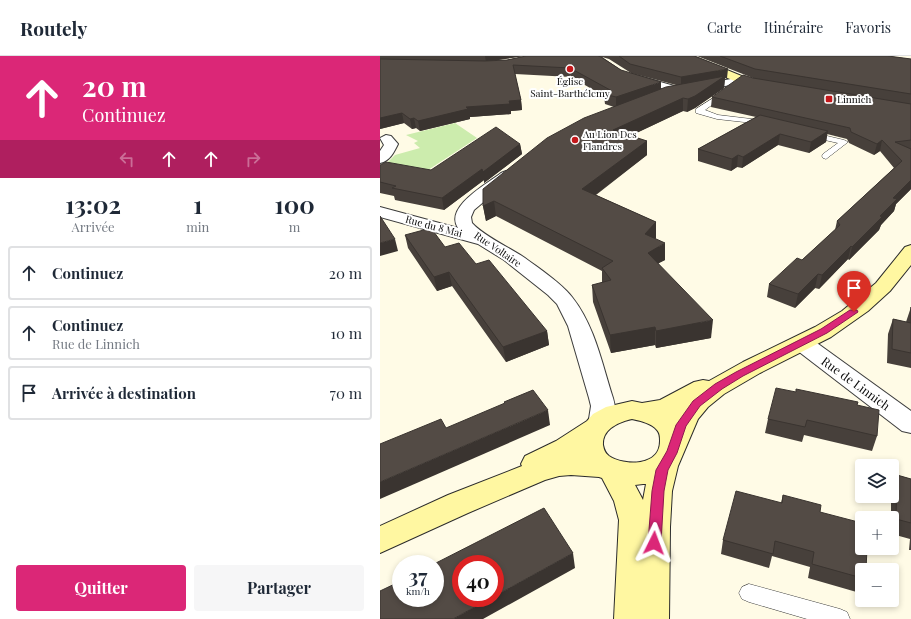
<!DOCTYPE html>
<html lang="fr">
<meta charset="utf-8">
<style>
:root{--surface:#fff;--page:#f6f6f7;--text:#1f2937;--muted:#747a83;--line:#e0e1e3;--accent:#db2777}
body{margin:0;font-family:"Playfair Display",serif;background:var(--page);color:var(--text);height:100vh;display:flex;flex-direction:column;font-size:15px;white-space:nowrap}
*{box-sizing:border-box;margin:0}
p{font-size:13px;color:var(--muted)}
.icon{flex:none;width:22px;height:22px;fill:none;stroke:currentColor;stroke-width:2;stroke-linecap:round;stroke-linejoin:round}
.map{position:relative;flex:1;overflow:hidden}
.panel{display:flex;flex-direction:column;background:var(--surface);width:380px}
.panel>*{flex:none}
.guide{background:#db2777;color:#fff;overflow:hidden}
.fabs{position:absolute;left:475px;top:403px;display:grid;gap:8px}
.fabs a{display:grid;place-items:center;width:44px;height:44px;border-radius:4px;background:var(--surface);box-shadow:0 2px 6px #0003;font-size:20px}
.speed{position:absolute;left:12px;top:499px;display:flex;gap:8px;font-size:20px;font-weight:700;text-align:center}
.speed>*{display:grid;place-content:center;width:52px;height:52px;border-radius:50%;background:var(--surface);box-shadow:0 2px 6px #0003;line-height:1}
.speed small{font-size:10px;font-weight:400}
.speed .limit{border:6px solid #d22;background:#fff;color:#111}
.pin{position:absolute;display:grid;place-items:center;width:34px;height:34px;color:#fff;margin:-41px -17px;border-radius:50% 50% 50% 0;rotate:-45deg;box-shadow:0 0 4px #0007}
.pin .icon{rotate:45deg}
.me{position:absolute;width:44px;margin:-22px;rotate:3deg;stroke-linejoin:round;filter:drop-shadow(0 0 3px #0008)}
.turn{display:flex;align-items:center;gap:14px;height:84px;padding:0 16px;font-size:18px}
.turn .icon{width:52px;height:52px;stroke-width:2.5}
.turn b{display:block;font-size:28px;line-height:34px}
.lanes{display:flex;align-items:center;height:38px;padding:0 16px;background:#0003;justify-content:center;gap:20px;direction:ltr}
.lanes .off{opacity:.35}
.eta{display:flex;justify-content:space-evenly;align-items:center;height:68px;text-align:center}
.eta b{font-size:24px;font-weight:700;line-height:28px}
.action{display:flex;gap:8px;margin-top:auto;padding:8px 16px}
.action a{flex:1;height:46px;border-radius:4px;background:var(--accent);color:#fff;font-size:16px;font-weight:700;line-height:46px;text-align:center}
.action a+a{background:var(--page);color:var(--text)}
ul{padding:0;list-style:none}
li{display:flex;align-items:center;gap:12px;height:54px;margin:0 8px 6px;padding:0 8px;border:2px solid var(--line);border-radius:4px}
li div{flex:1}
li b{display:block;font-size:15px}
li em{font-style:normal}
header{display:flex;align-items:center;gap:24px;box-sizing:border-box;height:56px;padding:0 20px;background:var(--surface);border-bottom:1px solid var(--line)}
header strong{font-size:19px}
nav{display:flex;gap:22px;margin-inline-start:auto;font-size:14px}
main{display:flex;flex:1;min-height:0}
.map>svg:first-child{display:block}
.green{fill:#ccecad}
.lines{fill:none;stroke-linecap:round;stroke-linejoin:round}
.lane-casing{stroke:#3c3c3c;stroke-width:1}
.street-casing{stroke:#3c3c3c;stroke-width:2}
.secondary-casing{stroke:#2b2b2b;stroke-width:2}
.lane{fill:#fff;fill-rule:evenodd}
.street{fill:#fff;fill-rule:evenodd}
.secondary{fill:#fff7a1;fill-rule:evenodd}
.wall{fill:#47403b;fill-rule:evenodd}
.shaded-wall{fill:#3a3430}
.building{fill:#534b45;stroke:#3a3430}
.route{fill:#db2777;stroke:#8e194d}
.poi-dot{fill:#c3181b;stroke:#fff;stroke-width:1.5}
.labels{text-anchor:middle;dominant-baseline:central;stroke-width:4;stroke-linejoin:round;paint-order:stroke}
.far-poi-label{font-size:10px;fill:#090909;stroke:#fff;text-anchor:start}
.far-street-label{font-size:10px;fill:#090909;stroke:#fff}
.street-label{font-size:12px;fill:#090909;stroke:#fff}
</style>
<header>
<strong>Routely</strong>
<nav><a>Carte</a><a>Itinéraire</a><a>Favoris</a></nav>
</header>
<main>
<section class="panel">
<div class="guide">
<div class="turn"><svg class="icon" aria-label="ahead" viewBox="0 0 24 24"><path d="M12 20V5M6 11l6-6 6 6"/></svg><div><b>20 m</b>Continuez</div></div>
<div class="lanes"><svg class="icon off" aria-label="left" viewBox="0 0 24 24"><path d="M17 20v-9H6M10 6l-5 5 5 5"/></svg><svg class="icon" aria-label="ahead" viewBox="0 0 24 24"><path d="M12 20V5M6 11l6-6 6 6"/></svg><svg class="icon" aria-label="ahead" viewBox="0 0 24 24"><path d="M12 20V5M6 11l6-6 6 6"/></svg><svg class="icon off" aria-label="right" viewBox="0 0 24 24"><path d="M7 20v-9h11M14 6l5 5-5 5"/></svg></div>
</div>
<div class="eta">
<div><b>13:02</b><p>Arrivée</p></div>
<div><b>1</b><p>min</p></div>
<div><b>100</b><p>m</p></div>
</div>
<ul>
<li><svg class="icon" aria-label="ahead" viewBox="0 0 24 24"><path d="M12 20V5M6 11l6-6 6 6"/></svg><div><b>Continuez</b></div><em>20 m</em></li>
<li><svg class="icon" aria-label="ahead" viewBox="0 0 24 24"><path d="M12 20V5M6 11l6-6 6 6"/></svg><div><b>Continuez</b><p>Rue de Linnich</p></div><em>10 m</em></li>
<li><svg class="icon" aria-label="arrive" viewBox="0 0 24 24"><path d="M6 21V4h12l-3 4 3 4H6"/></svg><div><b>Arrivée à destination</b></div><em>70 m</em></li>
</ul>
<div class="action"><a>Quitter</a><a>Partager</a></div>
</section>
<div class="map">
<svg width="531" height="563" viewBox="0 0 531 563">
<rect width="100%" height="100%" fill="#fffbe6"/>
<polygon class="green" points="75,67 97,82 48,114 7,107 15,99 40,92 34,87 38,85 26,79"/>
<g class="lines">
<defs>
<g id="lane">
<polygon points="346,34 349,36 348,37 325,54 338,59 388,65 392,67 391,69 337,63 316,57 316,53"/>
<polygon points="427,76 430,76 464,84 468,86 446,103 443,102 442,100 443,98 458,87 427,80"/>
<polygon points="369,528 460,553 467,556 470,563 427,563 369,546 362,543 359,537 362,531"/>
</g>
<g id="street">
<polygon points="252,18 305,33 307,35 305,37 301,38 248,23 247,21 248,19"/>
<polygon points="361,21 367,24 365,26 315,36 311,35 309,33 311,31 315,30"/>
<path d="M6,79L11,80L18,88C14,96 10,105 0,107V95L4,89L0,82Z"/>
<path d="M126,115L131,117L134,120L94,154L91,161L92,167C105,181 129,191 145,202C161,214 180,226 192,241C215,270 222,308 233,342C236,352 236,360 231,370L222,372L213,370L209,363L211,350L209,342L188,270L177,248L168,239L124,204L98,188L0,161V151L78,172C64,151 107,128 121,117Z"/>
<polygon points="422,280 430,282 531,355 531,377 522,375 414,292 411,287 414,282"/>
</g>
<g id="secondary">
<polygon points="299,0 313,0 364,21 391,28 393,30 391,32 387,33 357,26 300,2"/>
<path d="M531,189V209L510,235L488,255L451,281L380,317L344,338L328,351L318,363L298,410L292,435L290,471L289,563H234L239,464L234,445L222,422L219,421L191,419L179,420L165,424L88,457L0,497V470L68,439L142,410L141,408L145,400L176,385L207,365L213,358L226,351L252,345L262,347L280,344L314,326L323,324L329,325L363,306L435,271L462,255L496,227L525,191ZM252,363C261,365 271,367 277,374C280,377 280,381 280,385C280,411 244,410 229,400C225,397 224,394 223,389C222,373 239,366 252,363ZM263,428H266L263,444L255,429Z"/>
</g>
</defs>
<use href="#lane" class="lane-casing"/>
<use href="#street" class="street-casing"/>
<use href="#secondary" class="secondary-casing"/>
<use href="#lane" class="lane"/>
<use href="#street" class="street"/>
<use href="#secondary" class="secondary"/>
</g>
<g class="wall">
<path d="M0,0H144L108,5L127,4L146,0H314L347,22H345L344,32L315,52L307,56L303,55L250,80L267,85V99L216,139L276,166V182L275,183L285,204L278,207L331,282L276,292L275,289L231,297L213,246L212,229L222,227V215L116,160L106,165L103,150L234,51L225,48L224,40L191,21L135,18L141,44L142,54L131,55V58L90,61V63L40,75L36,72L32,73L24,67L0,73ZM222,1L229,3L251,17L296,29L281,33L241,14Z"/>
<polygon points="317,0 508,0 531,3 531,133 516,148 514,155 501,169 499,174 469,204 468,203 439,233 435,232 415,252 387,241 389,228 422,204 455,174 457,165 514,112 500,95 494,99 469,87 467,83 447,78 446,86 429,97 398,89 362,112 357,111 351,115 318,105 318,93 376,61 331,51 332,41 373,22"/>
<polygon points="140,88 142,98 104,127 104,124 64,154 15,144 14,140 0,137 0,109 51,114"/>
<polygon points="25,179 65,191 96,208 167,275 169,289 126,306 72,230 57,235 28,192"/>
<polygon points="531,251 531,312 507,307 508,278 513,263 526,266"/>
<polygon points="477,349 497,380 492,395 424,379 422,386 385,377 388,363"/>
<polygon points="517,419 531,423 531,494 529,494 530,483 512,478 512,462 511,462 511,440 512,440 512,432"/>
<polygon points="403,439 440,456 482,514 482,531 480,537 428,522 430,511 392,500 389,512 341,498 343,484 401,447"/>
</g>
<g class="shaded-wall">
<polygon points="105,0 144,0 106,6"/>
<polygon points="348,13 347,22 345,22 344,32 315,52 307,56 308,43 301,30 301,21"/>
<polygon points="281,26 281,35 236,51 236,41"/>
<polygon points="303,42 303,55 233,88 233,74"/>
<polygon points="141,44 142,54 131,55 131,58 90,61 90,63 40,75 38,65 86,51 129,45"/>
<polygon points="22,57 24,67 0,73 0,62"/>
<polygon points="34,62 36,72 32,73 30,63"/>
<polygon points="448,75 446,86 429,97 431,86"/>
<polygon points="400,78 398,89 362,112 363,101"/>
<polygon points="502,84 500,95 494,99 497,88"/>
<polygon points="267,85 267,99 203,148 202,133"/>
<polygon points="140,88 142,98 104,127 104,124 64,154 62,142 102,113"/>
<polygon points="358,99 357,111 351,115 352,103"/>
<polygon points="531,124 531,133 516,148 514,155 501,169 499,174 469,204 472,191 500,160 513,142"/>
<polygon points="114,145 116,160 106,165 103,150"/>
<polygon points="276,166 276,182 265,194 265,178"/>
<polygon points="15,183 18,195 0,200 0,187"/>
<polygon points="285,187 285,204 268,213 268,197"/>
<polygon points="471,190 468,203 439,233 442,219"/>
<polygon points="69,216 72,230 57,235 54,221"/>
<polygon points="438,218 435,232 415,252 418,238"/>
<polygon points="333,264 331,282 276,292 276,275"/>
<polygon points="275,271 275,289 231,297 230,279"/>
<polygon points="167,275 169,289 126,306 123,291"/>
<polygon points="168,354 170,369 0,443 0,426"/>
<polygon points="193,497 195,512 103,563 73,563 111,542 115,542 115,540"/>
</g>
<g class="building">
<polygon points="146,0 218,0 221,1 241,14 281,26 236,41 224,38 232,35 190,12 133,9 141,44 129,45 130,48 86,51 88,53 38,65 34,62 30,63 22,57 0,62 0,3 105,5 127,4"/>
<polygon points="239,0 314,0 348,13 301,21 250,8"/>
<polygon points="340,0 508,0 531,3 531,38 375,13"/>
<polygon points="363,19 373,22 531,48 531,84 515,86 531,93 531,124 513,142 517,143 500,160 502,161 472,191 471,190 442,219 438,218 418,238 389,228 417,202 422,204 460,169 457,165 522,105 502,84 497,88 471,76 470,72 332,41"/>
<polygon points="345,20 315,40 308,43 303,42 233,74 267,85 202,133 276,166 265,178 285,187 268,197 333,264 276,275 275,271 230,279 212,229 231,224 222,212 233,205 114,145 103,150 103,133 167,82 204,62 286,31"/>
<polygon points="380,59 448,75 431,86 400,78 363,101 358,99 352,103 318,93"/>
<polygon points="116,71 140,88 103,116 102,113 62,142 12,132 16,130 0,126 0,109 6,106 51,114"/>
<polygon points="0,160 15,183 0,187"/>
<polygon points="51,172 65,191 79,187 96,208 109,204 167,275 123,291 69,216 54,221 25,179"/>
<polygon points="531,251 531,297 512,293 513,263 531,267"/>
<polygon points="396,332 416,336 416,333 478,346 477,349 499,354 497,380 427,364 425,371 388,363"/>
<polygon points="153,334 168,354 0,426 0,388 61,363 66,372 125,347 124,346"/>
<polygon points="517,419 531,423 531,467 516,463"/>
<polygon points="356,435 402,447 403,439 441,449 440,456 482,467 482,492 487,492 486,514 482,514 482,522 432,508 434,496 395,485 393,498 343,484"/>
<polygon points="164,452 193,497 115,540 115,508 81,508 81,542 111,542 73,563 0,563 0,535 21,525 21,542 55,542 55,508 54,508"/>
</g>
<polygon class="route" points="470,254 477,254 478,256 447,277 363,320 342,333 320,350 306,370 297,397 288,414 284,435 281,487 279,491 274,493 270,491 268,487 272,435 276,414 287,395 296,369 313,345 335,328 356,316 441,273"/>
<g class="poi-dot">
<circle cx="190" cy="13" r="4"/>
<rect x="445" y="39" width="8" height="8" rx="2"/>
<circle cx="195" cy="84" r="4"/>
</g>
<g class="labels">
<g class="far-poi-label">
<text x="190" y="25" text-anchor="middle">Église<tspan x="190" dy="12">Saint-Barthélemy</tspan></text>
<text x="457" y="43">Linnich</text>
<text x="203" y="78">Au Lion Des<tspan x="203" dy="12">Flandres</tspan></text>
</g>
<g class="far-street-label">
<text transform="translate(54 170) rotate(15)">Rue du 8 Mai</text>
<text transform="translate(118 193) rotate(34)">Rue Voltaire</text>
</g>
<g class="street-label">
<text transform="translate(476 327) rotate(36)">Rue de Linnich</text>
</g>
</g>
</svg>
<div class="fabs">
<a><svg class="icon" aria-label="layers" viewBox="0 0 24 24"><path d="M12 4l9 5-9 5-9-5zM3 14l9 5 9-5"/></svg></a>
<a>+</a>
<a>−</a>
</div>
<div class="speed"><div>37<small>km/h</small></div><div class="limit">40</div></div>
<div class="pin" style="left:474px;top:256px;background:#d93025"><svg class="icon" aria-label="arrive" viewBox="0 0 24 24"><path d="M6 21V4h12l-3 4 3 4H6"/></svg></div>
<svg class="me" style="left:274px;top:487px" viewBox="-20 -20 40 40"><path d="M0-17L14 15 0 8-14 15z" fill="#db2777" stroke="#fff" stroke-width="4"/></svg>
</div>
</main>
